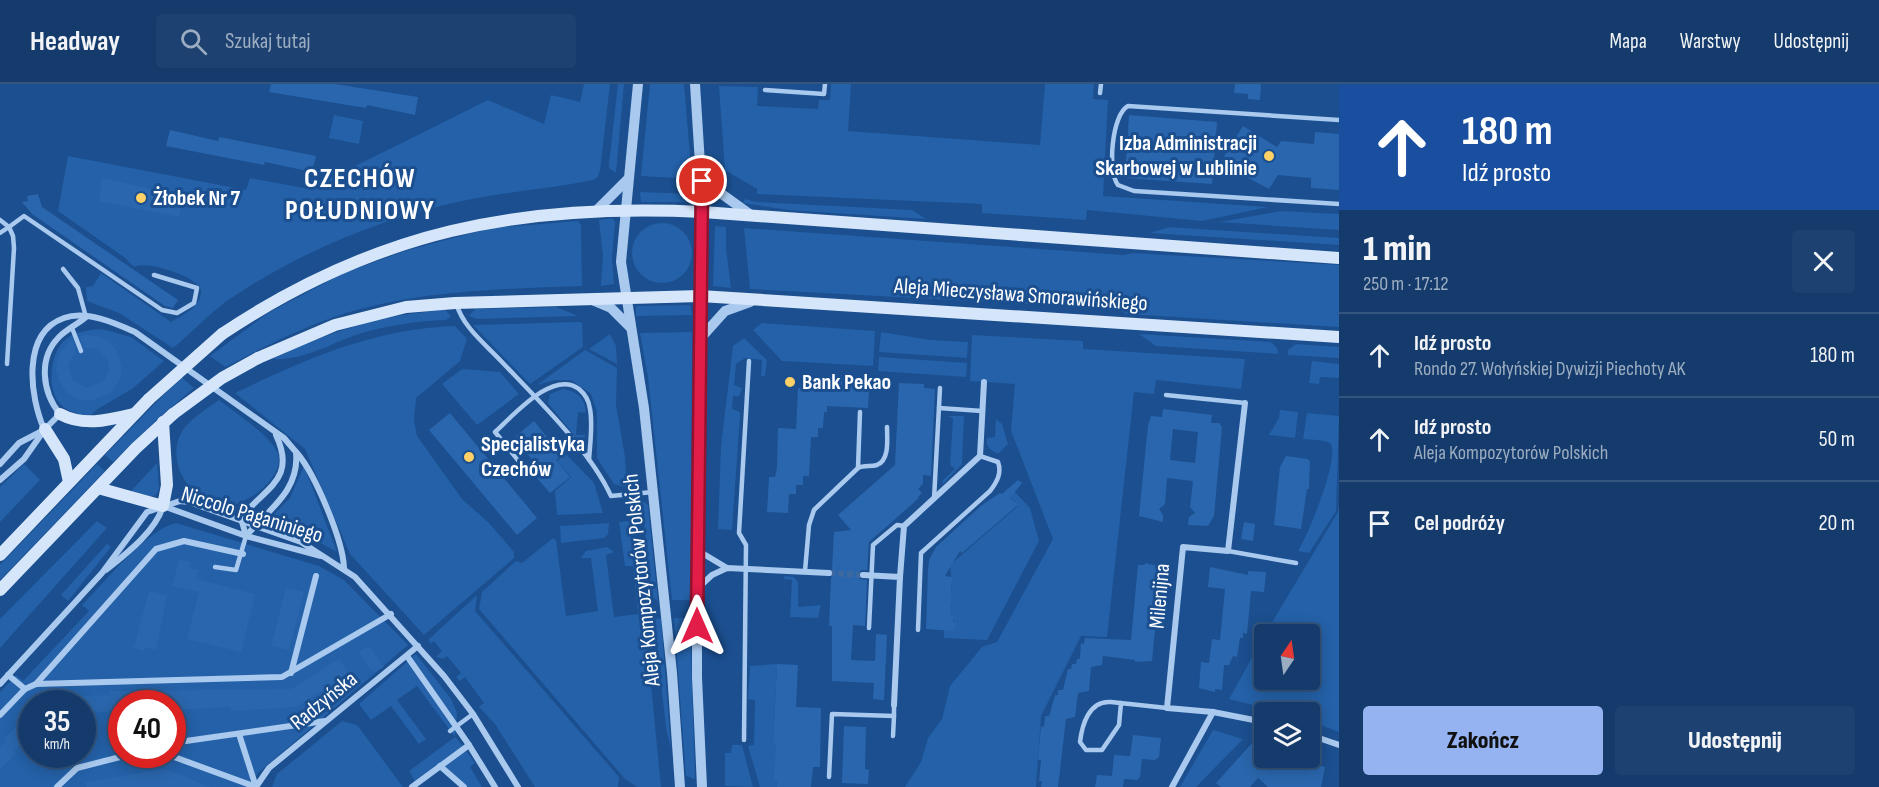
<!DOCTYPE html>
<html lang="pl">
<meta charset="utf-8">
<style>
:root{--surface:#143b6b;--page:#1d4271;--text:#f1f3f6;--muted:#9dadc1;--line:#33557e;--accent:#95b2f1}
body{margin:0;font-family:"Sofia Sans Condensed",sans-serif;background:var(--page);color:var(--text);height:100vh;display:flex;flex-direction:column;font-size:22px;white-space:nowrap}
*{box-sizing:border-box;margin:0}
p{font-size:20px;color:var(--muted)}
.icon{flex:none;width:33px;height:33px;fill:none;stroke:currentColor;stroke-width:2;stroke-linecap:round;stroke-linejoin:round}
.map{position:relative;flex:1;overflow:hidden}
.sheet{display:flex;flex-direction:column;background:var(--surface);width:540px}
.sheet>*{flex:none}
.hud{background:#1a4fa0;color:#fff;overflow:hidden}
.needle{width:39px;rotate:13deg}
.controls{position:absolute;left:1254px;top:540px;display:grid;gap:12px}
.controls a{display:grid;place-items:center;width:66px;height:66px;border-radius:6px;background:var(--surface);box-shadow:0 3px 15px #0003,0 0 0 2px var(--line);font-size:30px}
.speed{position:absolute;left:18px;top:606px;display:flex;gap:12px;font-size:30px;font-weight:700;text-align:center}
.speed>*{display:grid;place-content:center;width:78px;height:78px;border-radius:50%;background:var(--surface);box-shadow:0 3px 15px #0003,0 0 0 2px var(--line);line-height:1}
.speed small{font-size:15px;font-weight:400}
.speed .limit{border:9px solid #d22;background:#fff;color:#111}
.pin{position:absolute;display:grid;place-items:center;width:51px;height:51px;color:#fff;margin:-26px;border:3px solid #fff;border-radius:50%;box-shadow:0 2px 6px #0007}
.me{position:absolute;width:66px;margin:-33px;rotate:0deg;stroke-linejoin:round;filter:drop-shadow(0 0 4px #0008)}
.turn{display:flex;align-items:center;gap:21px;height:126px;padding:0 24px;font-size:27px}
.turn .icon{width:78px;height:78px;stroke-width:2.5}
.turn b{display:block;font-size:42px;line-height:51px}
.round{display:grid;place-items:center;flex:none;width:63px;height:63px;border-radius:6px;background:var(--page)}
.headline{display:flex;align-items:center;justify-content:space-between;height:102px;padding:0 24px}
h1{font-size:36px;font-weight:800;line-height:45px}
.cta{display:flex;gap:12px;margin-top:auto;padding:12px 24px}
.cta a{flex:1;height:69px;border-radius:6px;background:var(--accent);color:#111;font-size:24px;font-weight:800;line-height:69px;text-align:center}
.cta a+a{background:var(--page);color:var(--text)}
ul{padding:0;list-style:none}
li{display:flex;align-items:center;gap:18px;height:84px;padding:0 24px;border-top:2px solid var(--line)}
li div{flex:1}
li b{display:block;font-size:22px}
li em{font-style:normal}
header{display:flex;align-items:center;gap:36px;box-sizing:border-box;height:84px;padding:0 30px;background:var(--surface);border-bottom:2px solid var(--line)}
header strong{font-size:28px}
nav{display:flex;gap:33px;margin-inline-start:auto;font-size:21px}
.search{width:420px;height:54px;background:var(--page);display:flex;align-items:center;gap:15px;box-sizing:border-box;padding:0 21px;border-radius:6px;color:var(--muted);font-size:22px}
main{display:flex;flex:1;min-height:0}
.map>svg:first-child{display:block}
.green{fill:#2461a8;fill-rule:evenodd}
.building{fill:#2a66ad;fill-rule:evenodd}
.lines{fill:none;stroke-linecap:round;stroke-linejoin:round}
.minor-tunnel{stroke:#3d69a0;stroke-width:6;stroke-dasharray:6 3;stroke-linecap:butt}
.service{stroke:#a9c9ee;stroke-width:4.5}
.minor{stroke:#a9c9ee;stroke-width:6}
.tertiary{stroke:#a9c9ee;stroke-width:10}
.secondary{stroke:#d6e6fa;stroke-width:12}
.secondary-bridge{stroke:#d6e6fa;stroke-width:12}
.route-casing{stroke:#92132f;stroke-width:15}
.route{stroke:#e11d48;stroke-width:10}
.poi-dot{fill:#ffd166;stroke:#1b4f8f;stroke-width:2}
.labels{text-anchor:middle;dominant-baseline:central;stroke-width:6;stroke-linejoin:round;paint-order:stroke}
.poi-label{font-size:22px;font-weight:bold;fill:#fff;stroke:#1b4f8f;text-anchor:start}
.street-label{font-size:22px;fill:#fff;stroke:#1b4f8f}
.district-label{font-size:28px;font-weight:bold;letter-spacing:1.5px;fill:#fff;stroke:#1b4f8f}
</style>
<header>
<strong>Headway</strong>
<div class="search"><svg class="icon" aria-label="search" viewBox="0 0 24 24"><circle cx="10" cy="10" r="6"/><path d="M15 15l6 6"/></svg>Szukaj tutaj</div>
<nav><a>Mapa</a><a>Warstwy</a><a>Udostępnij</a></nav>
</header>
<main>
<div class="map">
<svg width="1339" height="703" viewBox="0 0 1339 703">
<rect width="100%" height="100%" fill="#1b4f8f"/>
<g class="green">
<path d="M584,0H610L600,87L597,94L593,96C551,105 509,107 467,116C387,132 304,166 236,211C213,225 194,247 173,264L119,229L87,217L86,203L93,202L101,189L171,238C184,230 201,224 201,206C198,193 146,176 134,183L124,173L58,127L68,72L246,106L250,94L309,105L488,16L544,40L551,11L580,18Z"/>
<polygon points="618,0 624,0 616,89 609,84 609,80"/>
<polygon points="650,0 684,0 692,95 641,92"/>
<polygon points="831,0 851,0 848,47 1040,61 1045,0 1094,0 1093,15 1108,16 1103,112 1268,123 1202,137 1087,126 1086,136 982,129 982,120 757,110 757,105 725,86 719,2 758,3 757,22 818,25 819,16 830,16"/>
<polygon points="334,31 363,37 359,60 329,54"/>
<polygon points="640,108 693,110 694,116 691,118 641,118"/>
<polygon points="745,115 756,118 912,126 926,135 788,126 743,119"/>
<polygon points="1282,127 1339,130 1339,146 1219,138"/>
<polygon points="612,134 615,138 612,173 614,200 601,202 603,172 599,136"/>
<path d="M578,137L581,141L582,202C503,205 424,206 346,229C304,242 264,263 225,283L210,272L268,229L344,189L408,166L491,144Z"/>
<circle cx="662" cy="169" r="30"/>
<polygon points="715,142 726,143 726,165 731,204 713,202"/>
<polygon points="1169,143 1339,154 1339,161 1150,149"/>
<polygon points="744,144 1124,171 1133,169 1339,181 1339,243 1127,230 1117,225 750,205"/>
<polygon points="690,221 692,231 636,232 636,222"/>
<polygon points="556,223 578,232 477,235 469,232 475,225"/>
<path d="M445,226L451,232L446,236C417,237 390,241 362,249C333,258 304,277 273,275C327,248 384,230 445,226Z"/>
<polygon points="579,238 582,239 583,263 530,300 473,241"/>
<polygon points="762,239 875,247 873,282 782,277 753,246"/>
<path d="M455,242L467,255L460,277L416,314L414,337L417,352L462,415L489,439L514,468V474L424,551L350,470L305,365L235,309C308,274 373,245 455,242Z"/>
<path d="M102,245L131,253L164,277L132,305L96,326L89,333C78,330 64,327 57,316C47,299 51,267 66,255C76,247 90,246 102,245Z"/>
<polygon points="692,248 691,516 672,516 648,293 640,249"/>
<polygon points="881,248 930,256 968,258 967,274 879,268"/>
<polygon points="610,250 616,262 617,280 589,265"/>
<polygon points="1139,250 1271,258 1277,264 1278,270 1156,262"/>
<polygon points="972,251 1083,257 1083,265 1245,275 1241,305 1156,296 1154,310 1134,308 1107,553 1081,552 1041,632 1036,703 905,703 921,678 928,654 942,635 950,602 982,563 997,558 1053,455 1011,347 1015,300 970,297"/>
<polygon points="744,254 767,276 765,292 761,292 762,276 745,274 736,280 734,301 742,304 739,312 733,312 732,325 740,328 740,332 732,446 718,445 721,362 733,262"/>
<polygon points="1296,260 1339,263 1339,274 1288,271 1288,266"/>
<polygon points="585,266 617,284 616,321 625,373 627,404 614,400 597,374 597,328 591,310 571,296 555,296 537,301"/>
<polygon points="879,273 967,279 966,293 878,287"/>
<polygon points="1312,277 1339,280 1339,294 1320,293 1319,300 1309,299"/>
<polygon points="462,285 500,288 519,310 477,341 442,300"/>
<polygon points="181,293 194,304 163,330 113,378 105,371"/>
<path d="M563,305C577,307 585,314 586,329L578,328L576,351H585L584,357L578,356L548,319L550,310Z"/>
<path d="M219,316C235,329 271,351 278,370C285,392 250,418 232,421C220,423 210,420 200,416L201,411C178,399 167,364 186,342C195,332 208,324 219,316Z"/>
<polygon points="1280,326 1298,328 1295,354 1269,351 1279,334"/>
<path d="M1307,329L1339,332L1336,427L1309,469L1298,467C1308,451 1339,376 1331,360C1325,355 1311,356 1303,355Z"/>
<polygon points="947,332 964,332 962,380 943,400 942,397 955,385 950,381 953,334"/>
<path d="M996,335L1002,340L1008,360L998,370C991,366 985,363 987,354L995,353Z"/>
<polygon points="565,369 594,399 603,429 557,431 555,407 571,393 557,377"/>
<polygon points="157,379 159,405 156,411 150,413 131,407"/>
<polygon points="24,380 40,396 0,438 0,403"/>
<polygon points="97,380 105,387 0,496 0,481"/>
<polygon points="304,382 337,468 306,451 267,437 290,414"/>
<polygon points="1010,403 1030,424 1039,457 987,556 944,554 944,546 955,546 953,532 949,532 951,520 948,519 952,505 950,481 1018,422 1005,407"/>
<polygon points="639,414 648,421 658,517 652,513 643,430"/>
<polygon points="1339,422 1339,648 1310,637 1310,628 1281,628 1229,615 1264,552 1264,596 1310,596 1310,550 1265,550 1338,428"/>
<polygon points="635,436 661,703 637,703 625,695 479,525 482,508 516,477 522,479 553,454 556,456 566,532 598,527 591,474 581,474 586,467 607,463 614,468 606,471 614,533 638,530 633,482 625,482 619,438"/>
<polygon points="97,437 107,444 0,564 0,535"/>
<path d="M176,439L319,482L344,496L408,561L258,689L251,703H0V608L16,591L23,597L89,527L82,521C104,499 147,445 176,439ZM32,620H82V670H32ZM122,620H172V670H122Z"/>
<polygon points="609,439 608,450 604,454 561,459 560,442"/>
<polygon points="107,460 111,463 68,517 61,511"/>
<polygon points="785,492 794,493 798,498 798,523 821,521 818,534 790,533 792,496 783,495"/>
<polygon points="477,511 475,527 619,693 618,703 535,703 495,640 479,623 484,619 465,593 460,597 456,593 461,589 447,572 443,575 436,573 442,567 434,557 430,560 429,555"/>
<polygon points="661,534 671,665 666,644 654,535"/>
<polygon points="674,534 690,534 695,695 686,692"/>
<polygon points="416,570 451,615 457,629 455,653 463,662 415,697 409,687 455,653 417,602 397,616 426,655 419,660 391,622 371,636 359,620"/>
<polygon points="777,580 773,660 776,661 777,703 760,703 748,662 754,661 755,616 748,615 750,582"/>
<polygon points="342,637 357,641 403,703 272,703 277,690"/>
<polygon points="1213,646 1243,655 1196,703 1180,703"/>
<polygon points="732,661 742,661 753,703 725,702 725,669 731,669"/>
<polygon points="466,667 475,679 470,683 482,703 468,703 444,682"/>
</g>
<g class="building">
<polygon points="271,0 335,0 418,13 415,31 367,21 366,24 269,8"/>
<polygon points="1235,0 1261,0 1260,16 1248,15 1248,10 1234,9"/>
<polygon points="1129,31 1217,38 1212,100 1125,94"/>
<polygon points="1243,42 1277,63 1281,57 1314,60 1315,48 1339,50 1339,106 1311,104 1311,94 1278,91 1269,105 1220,79"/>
<polygon points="170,46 218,57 219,53 316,72 312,88 265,78 264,81 166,62"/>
<polygon points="102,94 184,112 179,133 99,117"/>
<polygon points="38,110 42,123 178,216 173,224 165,222 32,130 22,118 28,117 27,112"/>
<polygon points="87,251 97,252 109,257 117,267 122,285 120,295 112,308 91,317 76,315 66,308 59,296 56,285 59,270 72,255 76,268 68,281 72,296 86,304 103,298 109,287 108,276 97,265 84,264 80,252"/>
<polygon points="837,291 870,292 868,324 827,322 827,328 824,328 823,344 818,344 818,353 811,353 809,392 803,392 803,401 796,401 796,410 789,410 788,429 767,428 769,393 775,393 777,384 778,344 796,345 798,304 811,305 812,299 836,300"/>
<polygon points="899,299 924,300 924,304 935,305 931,392 923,391 923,400 918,405 922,409 918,413 919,414 869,458 867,486 861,486 858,490 860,495 867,496 865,542 853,541 851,576 875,577 876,550 887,551 884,616 873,615 874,599 832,597 832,542 829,542 831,494 834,490 832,485 834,448 851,446 838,431 895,381"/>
<path d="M1163,325L1212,331L1211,339H1219L1222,343L1214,432L1208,442L1188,441L1189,433L1195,429L1190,423L1193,397L1167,394L1165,420L1159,425L1163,431V438L1139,432L1148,341L1151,332L1162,333ZM1173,345L1198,348L1195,379L1170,376Z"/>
<polygon points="450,329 537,434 517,451 429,346"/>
<polygon points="534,337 555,363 566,354 573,362 556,376 570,393 550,409 530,386 535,379 514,354"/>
<polygon points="1286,372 1308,375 1310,378 1309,405 1307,405 1301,445 1274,441 1280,383"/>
<polygon points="1018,396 1022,399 1010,414 1018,421 962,469 960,467 945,492 952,493 950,532 954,532 953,538 956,538 955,547 926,545 928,487 929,476 936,463 982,421 1000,409 1002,410"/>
<polygon points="1244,438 1255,440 1253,457 1241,455"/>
<polygon points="179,475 191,478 189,484 198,486 196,495 255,510 241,568 187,555 199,508 172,502"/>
<polygon points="1145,479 1161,483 1152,577 1135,578 1135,576 1103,572 1102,581 1091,583 1089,607 1078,609 1075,633 1066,635 1058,703 1041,703 1042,697 1039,697 1041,676 1038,676 1041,642 1044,643 1045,632 1049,632 1055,611 1058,611 1058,606 1063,606 1068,585 1071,585 1072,580 1076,580 1077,575 1080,575 1081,559 1084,560 1085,554 1131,556 1138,481 1145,481"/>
<polygon points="1210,483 1248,491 1248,487 1266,488 1264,508 1251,507 1247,550 1243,549 1243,554 1240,554 1237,573 1233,572 1229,581 1224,581 1222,606 1215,605 1215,608 1199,604 1201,578 1209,579 1212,555 1220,556 1225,505 1208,503"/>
<polygon points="286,504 304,508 289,566 271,562"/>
<polygon points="149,507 167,511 156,566 145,563 144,567 134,564"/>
<polygon points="369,562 384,583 375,588 373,585 371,586 359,568"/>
<polygon points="339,575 349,590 296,623 231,627 230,623 172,626 172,620 122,620 122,625 108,625 109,628 82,629 82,612 110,611 110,607 291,605"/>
<polygon points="777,580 798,581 796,623 821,624 820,683 813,683 811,703 777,703 777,697 774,697 776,661 773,660"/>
<polygon points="81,609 81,620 46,620 46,613"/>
<polygon points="32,629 32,652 14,667 16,670 0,685 0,663 6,658 4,654"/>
<polygon points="844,642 866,643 865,685 869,686 868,700 842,699"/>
<polygon points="1133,651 1161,654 1159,673 1155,676 1142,675 1140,693 1137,696 1124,695 1123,703 1095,703 1097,691 1112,692 1114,671 1130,672"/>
<polygon points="1253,658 1264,669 1264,674 1273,677 1276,674 1289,674 1325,683 1321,703 1268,703 1258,694 1250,703 1221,703 1216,699"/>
<polygon points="165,685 211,703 86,703 85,698"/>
</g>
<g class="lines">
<polyline class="minor-tunnel" points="829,489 863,491"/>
<g class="service">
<polyline points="765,6 824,10 825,0"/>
<polyline points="1100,9 1101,0"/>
<path d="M1339,36L1128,22C1112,30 1107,87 1118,101L1134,107L1339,120"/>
<polyline points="0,136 9,143 0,149"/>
<polyline points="63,185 78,204 86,233"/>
<path d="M456,219C463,243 484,259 501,277C536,314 590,366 611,412L653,408"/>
<polyline points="72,244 81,267"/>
<polyline points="7,280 14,164 13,152 9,143 24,132 162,226 177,229 194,219 197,204 154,191"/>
<polyline points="1166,311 1245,319"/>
<polyline points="939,324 982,327"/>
<path d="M858,384C864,381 871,383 877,381C890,376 887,354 887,343"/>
<path d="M526,386L495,348C513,332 553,285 579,305C585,310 589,317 590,325C593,341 590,360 589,376"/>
<polyline points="934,415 940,304"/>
<polyline points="1228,467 1296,479"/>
<polyline points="215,483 236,486 246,452"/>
<polyline points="805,487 809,441 814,426 858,384 860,328"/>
<polyline points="869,544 873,461 897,441 904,442"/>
<path d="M918,546L921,469L990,407C997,398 1002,389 998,378L980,372"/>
<path d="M1121,619L1119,641L1102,666H1086L1080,658C1082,641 1089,616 1111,618L1167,624"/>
<polyline points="450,647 473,630"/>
<polyline points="893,652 894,632"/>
<polyline points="744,656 746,461 739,449 749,277"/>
<polyline points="829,693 832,630 894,632 894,621"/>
</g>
<g class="minor">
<polyline points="1245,319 1228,467 1183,463 1167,624 1213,628 1264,638"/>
<path d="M44,345C30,313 21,249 64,234C86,226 115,239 135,248L284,354L296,368C300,407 268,426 246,452"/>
<path d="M297,369C315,390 343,456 344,484"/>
<polyline points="0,380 19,359 44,346"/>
<path d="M0,396L24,375L45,345L60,330C42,308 38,274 59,253C67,245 78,240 86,233"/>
<polyline points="163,422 246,452 321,472"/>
<path d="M246,452L241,434C265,403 297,396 276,351"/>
<polyline points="697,466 727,484"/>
<path d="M106,486C126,470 156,447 163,422"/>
<polyline points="863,491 900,493 894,621"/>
<polyline points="900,493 904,442 980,372 984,298"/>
<polyline points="698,504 712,491 727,484 829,489"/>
<polyline points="407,572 469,661 412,703"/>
<polyline points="291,589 316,492"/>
<polyline points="8,591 25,605"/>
<polyline points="0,600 102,489 147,428 180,417 189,418 301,458 355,493 444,592 473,630 518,703"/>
<polyline points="36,600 156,465 184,457 243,470"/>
<polyline points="0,631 25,605 36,600 282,593 391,530"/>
<polyline points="239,650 256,703"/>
<polyline points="1310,651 1339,661"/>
<polyline points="172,659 325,637"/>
<polyline points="469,661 495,703"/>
<polyline points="166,670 256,703"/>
<polyline points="440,682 464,703"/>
<polyline points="57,703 77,684 132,670"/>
<polyline points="256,703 269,684 418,562"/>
<polyline points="1172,703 1213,628"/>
</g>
<g class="tertiary">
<polyline points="638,0 621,178 644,324 672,589 680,703"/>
<polyline points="695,0 703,128 697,466 697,593 702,703"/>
<polyline points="701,79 719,108 751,131"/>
<polyline points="595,128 627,96"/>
<polyline points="592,216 611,224 630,243"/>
<polyline points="699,256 725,227 750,218"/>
</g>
<g class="secondary">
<path d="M222,250C376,147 519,119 703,128L1339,174"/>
<polyline points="258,274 335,241 406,223 455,219 700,212 1339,253"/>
<path d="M60,330C84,343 109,336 134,330"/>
<polyline points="45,345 64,375 69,398"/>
<polyline points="98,404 163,422 167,401 163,338"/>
<polyline points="0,471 149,315"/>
<polyline points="0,506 136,364 173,330"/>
</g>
<g class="secondary-bridge">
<polyline points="149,315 222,250"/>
<polyline points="173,330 222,294 258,274"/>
</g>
</g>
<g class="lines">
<defs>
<polyline id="route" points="697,542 702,97"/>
</defs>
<use href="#route" class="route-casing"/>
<use href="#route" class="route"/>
</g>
<g class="poi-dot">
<circle cx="1269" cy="72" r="6"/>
<circle cx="141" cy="114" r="6"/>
<circle cx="790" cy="298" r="6"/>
<circle cx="469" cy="373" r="6"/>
</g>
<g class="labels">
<g class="poi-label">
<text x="1257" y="59" text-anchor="end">Izba Administracji<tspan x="1257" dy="25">Skarbowej w Lublinie</tspan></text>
<text x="153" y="114">Żłobek Nr 7</text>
<text x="802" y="298">Bank Pekao</text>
<text x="481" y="360">Specjalistyka<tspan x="481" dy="25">Czechów</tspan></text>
</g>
<g class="street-label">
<text transform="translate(1021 211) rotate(4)">Aleja Mieczysława Smorawińskiego</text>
<text transform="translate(252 431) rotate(17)">Niccolo Paganiniego</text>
<text transform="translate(642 496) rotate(-96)">Aleja Kompozytorów Polskich</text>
<text transform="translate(1160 512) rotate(-85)">Milenijna</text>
<text transform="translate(324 617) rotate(-39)">Radzyńska</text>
</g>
<g class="district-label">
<text x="360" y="94">CZECHÓW<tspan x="360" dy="32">POŁUDNIOWY</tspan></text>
</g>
</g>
</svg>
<div class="controls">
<a><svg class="needle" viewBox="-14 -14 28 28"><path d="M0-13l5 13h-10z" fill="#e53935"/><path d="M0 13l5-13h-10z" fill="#9dadc1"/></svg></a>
<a><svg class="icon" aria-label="layers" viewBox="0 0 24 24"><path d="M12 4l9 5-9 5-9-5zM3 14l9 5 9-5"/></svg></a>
</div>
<div class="speed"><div>35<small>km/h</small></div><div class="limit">40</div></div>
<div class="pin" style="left:702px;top:97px;background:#d93025"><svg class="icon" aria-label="arrive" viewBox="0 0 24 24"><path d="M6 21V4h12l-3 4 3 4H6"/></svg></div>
<svg class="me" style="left:697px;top:542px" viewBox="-20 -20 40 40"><path d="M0-17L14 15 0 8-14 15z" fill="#e11d48" stroke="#fff" stroke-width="4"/></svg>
</div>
<section class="sheet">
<div class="hud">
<div class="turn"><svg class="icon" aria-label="ahead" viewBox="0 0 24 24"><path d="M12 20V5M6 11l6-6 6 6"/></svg><div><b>180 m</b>Idź prosto</div></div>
</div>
<div class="headline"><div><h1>1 min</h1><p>250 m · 17:12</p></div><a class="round"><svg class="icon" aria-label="close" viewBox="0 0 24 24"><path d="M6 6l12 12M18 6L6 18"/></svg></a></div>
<ul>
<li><svg class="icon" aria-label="ahead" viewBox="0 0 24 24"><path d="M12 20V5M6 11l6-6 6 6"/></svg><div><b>Idź prosto</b><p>Rondo 27. Wołyńskiej Dywizji Piechoty AK</p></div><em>180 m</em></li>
<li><svg class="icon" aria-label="ahead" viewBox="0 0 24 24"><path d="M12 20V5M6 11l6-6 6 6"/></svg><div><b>Idź prosto</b><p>Aleja Kompozytorów Polskich</p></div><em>50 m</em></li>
<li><svg class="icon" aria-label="arrive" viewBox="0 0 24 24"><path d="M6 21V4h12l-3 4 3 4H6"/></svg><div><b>Cel podróży</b></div><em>20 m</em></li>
</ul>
<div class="cta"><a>Zakończ</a><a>Udostępnij</a></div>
</section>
</main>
